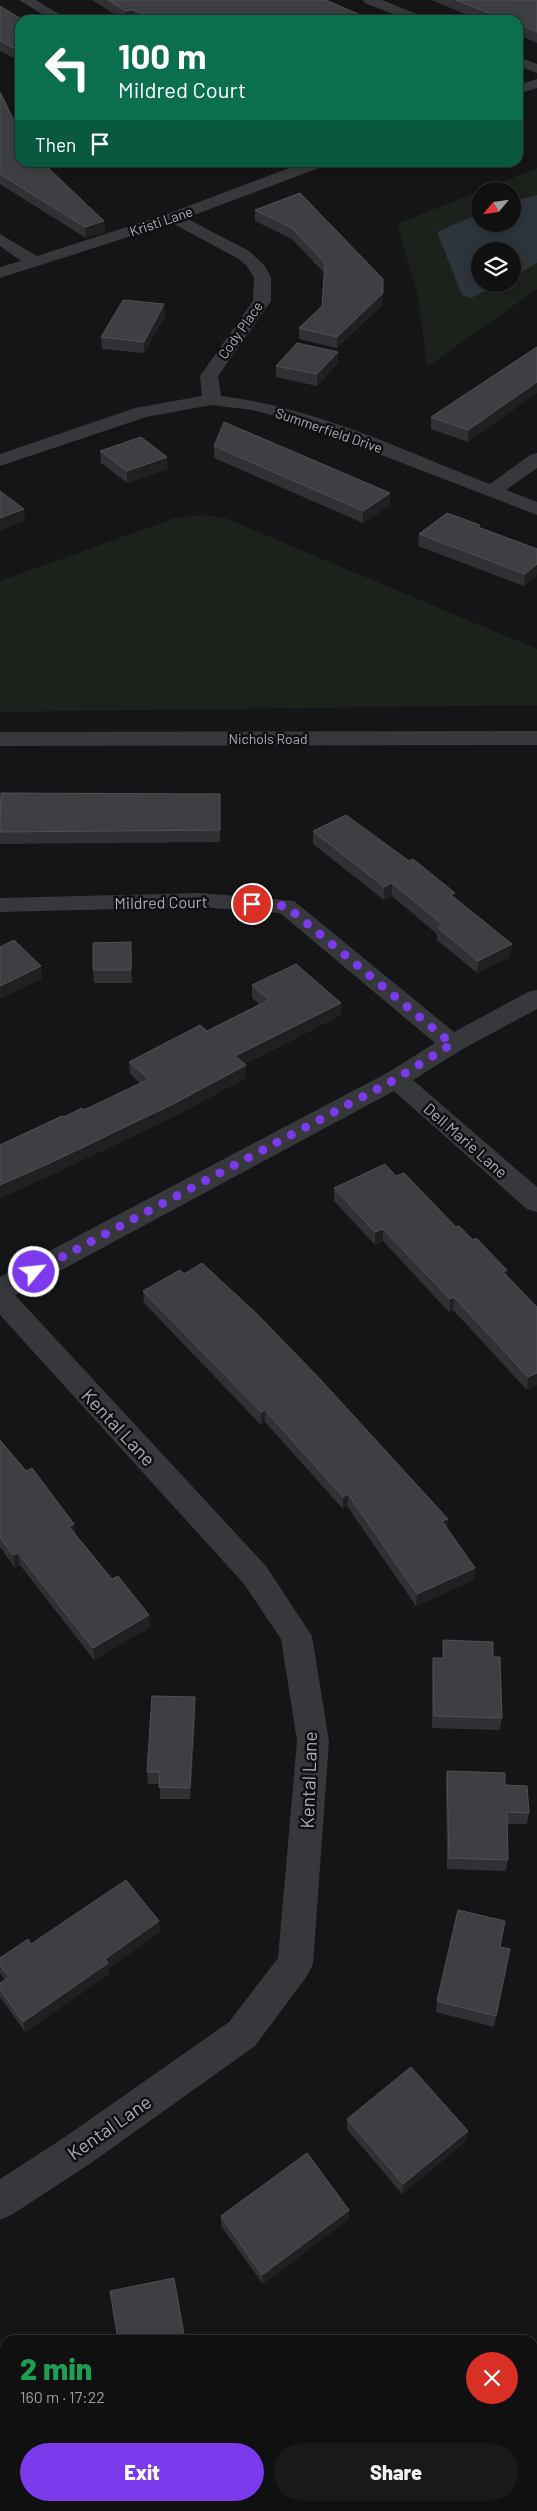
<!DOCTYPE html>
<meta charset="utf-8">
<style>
:root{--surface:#101011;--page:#19191a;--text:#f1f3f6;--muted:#9c9d9f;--line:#303031;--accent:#7c3aed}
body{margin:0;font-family:Barlow,sans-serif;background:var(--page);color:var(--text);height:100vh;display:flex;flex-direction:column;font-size:19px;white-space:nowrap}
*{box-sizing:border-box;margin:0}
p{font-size:16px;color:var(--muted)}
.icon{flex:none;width:28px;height:28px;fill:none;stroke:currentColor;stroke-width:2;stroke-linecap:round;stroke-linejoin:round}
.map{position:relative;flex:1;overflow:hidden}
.side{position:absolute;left:0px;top:2335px;width:538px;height:176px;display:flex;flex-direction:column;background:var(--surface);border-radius:15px 15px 0 0;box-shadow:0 2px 12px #0003,0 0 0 1px var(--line)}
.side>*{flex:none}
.banner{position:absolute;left:15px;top:15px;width:508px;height:152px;border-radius:15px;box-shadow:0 2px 12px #0003,0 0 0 1px var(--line);background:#0b6e4f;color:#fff;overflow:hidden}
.needle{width:32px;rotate:241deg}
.controls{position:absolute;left:471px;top:182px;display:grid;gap:10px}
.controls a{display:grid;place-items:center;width:50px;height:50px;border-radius:50%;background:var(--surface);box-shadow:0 2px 12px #0003,0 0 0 1px var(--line);font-size:25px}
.pin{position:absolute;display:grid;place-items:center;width:42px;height:42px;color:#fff;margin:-21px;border:2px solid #fff;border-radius:50%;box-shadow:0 1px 5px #0007}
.me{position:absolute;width:55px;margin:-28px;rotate:62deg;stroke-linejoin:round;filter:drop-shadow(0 0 4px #0008)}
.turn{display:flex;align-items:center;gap:18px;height:105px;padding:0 20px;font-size:22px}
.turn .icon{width:65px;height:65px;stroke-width:2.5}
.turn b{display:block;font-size:35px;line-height:42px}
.then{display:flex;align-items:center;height:48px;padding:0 20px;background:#0003;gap:10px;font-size:19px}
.round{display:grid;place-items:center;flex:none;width:52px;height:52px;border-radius:26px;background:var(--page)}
.head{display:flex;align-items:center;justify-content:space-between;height:85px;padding:0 20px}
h1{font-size:30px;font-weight:800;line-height:38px;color:#1e9e55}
.action{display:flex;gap:10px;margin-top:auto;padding:10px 20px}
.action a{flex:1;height:58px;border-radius:30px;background:var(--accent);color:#fff;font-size:20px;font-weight:800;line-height:58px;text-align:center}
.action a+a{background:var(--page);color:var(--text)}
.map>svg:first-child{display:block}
.green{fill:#1c211c}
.water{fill:#2d343a}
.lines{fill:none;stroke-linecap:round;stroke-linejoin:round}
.minor{fill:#37383c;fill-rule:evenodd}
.tertiary{fill:#37383c;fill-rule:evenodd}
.wall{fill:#313135}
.shaded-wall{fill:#202023}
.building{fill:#3e3f43;stroke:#4e5055}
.route{stroke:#7c3aed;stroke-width:9;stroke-dasharray:0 16.2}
.labels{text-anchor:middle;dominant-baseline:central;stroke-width:5;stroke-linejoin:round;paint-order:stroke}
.far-street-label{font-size:14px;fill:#a8adb6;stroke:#101012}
.street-label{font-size:16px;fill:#a8adb6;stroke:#101012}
.near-street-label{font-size:19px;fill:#a8adb6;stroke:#101012}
</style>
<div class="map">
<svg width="537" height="2511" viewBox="0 0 537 2511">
<rect width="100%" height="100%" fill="#151517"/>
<g class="green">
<polygon points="537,168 537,195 513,201 512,191 480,191 480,213 437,232 471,297 499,284 512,284 513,277 537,263 537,289 427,367 418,297 397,224"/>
<polygon points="201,515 225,518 537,649 537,705 0,712 0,581 175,518"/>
</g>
<polygon class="water" points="537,195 537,263 513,277 512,251 480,251 480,284 499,284 471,298 462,295 437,232 480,213 480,224 512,224 513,201"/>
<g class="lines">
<g class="minor">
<polygon points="19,0 36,0 69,20 52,20"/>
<polygon points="363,0 382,0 424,17 426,20 407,20 365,3"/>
<polygon points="518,57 537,64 537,73 518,66"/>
<polygon points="537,79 537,88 518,94 518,85"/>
<path d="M305,162H328L327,165L186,218L249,251L265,266L271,278V301L218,376L221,396C315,407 402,450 490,484L530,455L537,453V468L506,490L537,502V515L293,421L252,410L212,405L146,417L0,466V454L135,408L202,396L200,376L253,301L254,278L246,265L237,258L172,223L0,278V267L21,261L0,246V234L37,256L167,214Z"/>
<polygon points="200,893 294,901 454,1032 528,992 537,990 537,1009 461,1050 413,1080 537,1187 537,1212 527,1209 394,1091 15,1295 266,1566 312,1636 329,1741 313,1964 307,1976 255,2046 91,2163 13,2214 0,2220 0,2179 65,2137 229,2022 278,1958 297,1741 281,1639 244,1584 0,1315 0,1277 387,1073 435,1043 280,913 200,907 0,912 0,898"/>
</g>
<polygon class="tertiary" points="537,731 537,745 0,746 0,732"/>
</g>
<g class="wall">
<polygon points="92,0 326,0 372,20 124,20"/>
<polygon points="431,0 537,0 537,43 518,35 518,20 480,20"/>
<polygon points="0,6 20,20 20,61 0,51"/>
<polygon points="0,92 20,162 104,221 105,232 86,238 0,184"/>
<polygon points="300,193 383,279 382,305 337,348 299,339 299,328 322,306 324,273 292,239 255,221 255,210"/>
<polygon points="164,304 165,316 144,353 102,349 101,337"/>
<polygon points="537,347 468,442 431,429 431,417"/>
<polygon points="338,363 317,386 276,377 276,366"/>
<polygon points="214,446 390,505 363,523 214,458"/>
<polygon points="100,451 168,469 127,483 101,463"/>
<polygon points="480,528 537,549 524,586 418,546 419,534"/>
<polygon points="220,794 220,842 0,844 0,799"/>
<polygon points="313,831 409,861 512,944 510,957 477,973 437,940 437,934 392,896 384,900 313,844"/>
<polygon points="132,955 132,983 94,983 93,970"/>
<polygon points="252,985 341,1003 341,1015 244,1064 246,1065 246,1078 175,1116 49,1176 0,1198 0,1145 64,1117 84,1110 140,1083 130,1074 129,1062 207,1031 259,1004 252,998"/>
<polygon points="396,1176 507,1270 507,1276 537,1307 537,1384 527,1390 453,1310 449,1312 383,1241 375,1245 334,1201 334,1188"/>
<polygon points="143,1291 448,1519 447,1528 475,1568 474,1580 416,1606 347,1506 343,1509 265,1422 261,1425 144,1303"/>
<polygon points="0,1440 26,1471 74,1524 75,1533 150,1627 94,1660 20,1565 15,1568 0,1547"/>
<polygon points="443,1640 493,1657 502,1718 500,1730 432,1728 432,1670 433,1658 442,1658"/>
<polygon points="196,1709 190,1799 160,1799 160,1784 148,1784 147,1772"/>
<polygon points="447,1771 505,1785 529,1813 527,1824 507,1824 508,1860 506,1871 447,1869 446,1782"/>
<polygon points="160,1932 109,1968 109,1974 25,2032 0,1997 0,1983 5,1980 0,1973 0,1958 31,1944"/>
<polygon points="501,1947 510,1949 494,2027 436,2012 437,2001"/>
<polygon points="347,2119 468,2131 466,2141 402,2194 347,2129"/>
<polygon points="221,2216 349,2219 263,2284 221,2226"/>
</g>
<g class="shaded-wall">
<polygon points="134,10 134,20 126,20 126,11"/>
<polygon points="104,221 105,232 86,238 85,227"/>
<polygon points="383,293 382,305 337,348 337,337"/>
<polygon points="164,304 165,316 144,353 144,342"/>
<polygon points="338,352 338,363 317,386 317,374"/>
<polygon points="537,382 537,393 468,442 468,430"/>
<polygon points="167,457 168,469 127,483 127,471"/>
<polygon points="390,493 390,505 363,523 363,511"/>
<polygon points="24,509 25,521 0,531 0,518"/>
<polygon points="537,564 537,575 524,586 525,574"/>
<polygon points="392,883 392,896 384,900 384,887"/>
<polygon points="131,942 132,955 132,983 131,970"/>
<polygon points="512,944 510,957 477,973 478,961"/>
<polygon points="41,966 42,979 0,999 0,986"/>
<polygon points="341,1003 341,1015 235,1068 235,1056"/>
<polygon points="246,1065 246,1078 175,1116 49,1176 0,1198 0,1185"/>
<polygon points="383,1229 383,1241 375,1245 375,1232"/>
<polygon points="507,1270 506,1283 503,1272"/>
<polygon points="454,1297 453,1310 449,1312 450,1299"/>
<polygon points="537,1373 537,1384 527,1390 528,1377"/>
<polygon points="265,1410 265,1422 261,1425 261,1412"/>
<polygon points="348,1494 347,1506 343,1509 343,1497"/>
<polygon points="448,1519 447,1531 442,1521"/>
<polygon points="74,1524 75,1537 69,1527"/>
<polygon points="18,1553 20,1565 15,1568 13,1555"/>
<polygon points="475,1568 474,1580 416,1606 417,1594"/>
<polygon points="149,1615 150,1627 94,1660 93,1648"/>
<polygon points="195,1697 196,1709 190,1799 190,1788"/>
<polygon points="159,1921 160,1932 109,1968 109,1974 25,2032 23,2022 105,1959"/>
<polygon points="510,1949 508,1960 494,2027 496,2016"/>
<polygon points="468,2131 466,2141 402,2194 403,2184"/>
<polygon points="349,2210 349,2219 263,2284 262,2275"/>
</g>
<g class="building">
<polygon points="108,0 326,0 372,20 157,20 134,10 126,11"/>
<polygon points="456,0 537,0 537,32 518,24 518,20 506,20"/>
<polygon points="0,6 23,20 20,20 20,51 0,41"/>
<polygon points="0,92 14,120 20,120 20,162 42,162 104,221 85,227 0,174"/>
<polygon points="300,193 383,279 383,293 337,337 299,328 322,306 325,263 292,228 255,210"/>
<polygon points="123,300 164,304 144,342 101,337"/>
<polygon points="297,343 338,352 317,374 276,366"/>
<polygon points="537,347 537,382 468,430 431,417"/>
<polygon points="224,422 390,493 363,511 214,446"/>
<polygon points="141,437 167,457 127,471 100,451"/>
<polygon points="0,491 24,509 0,518"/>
<polygon points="447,513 480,525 478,527 537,549 537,564 525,574 419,534"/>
<polygon points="1,793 220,794 220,830 0,832"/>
<polygon points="346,815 409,861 413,859 455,893 451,895 512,944 478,961 438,928 443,925 392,883 384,887 313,831"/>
<polygon points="14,940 41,966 0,986 0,947"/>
<polygon points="131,942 131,970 93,970 93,943"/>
<polygon points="296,964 341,1003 235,1056 246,1065 175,1103 48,1164 0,1185 0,1145 62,1116 64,1117 82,1108 84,1110 149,1079 129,1062 200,1025 207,1031 269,1000 252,985"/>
<polygon points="385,1164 396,1176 404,1173 456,1227 459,1226 473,1240 476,1238 507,1270 503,1272 537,1307 537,1373 528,1377 454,1297 450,1299 383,1229 375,1232 334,1188"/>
<polygon points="202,1263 257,1314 320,1379 448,1519 442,1521 475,1568 417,1594 348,1494 343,1497 265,1410 261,1412 143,1291 180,1270 184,1274"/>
<polygon points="0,1440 26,1471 32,1468 74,1524 69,1527 112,1579 118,1576 149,1615 93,1648 18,1553 13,1555 0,1537"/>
<polygon points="443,1640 493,1642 493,1657 500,1657 502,1718 434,1716 433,1658 444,1658"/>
<polygon points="152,1696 195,1697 190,1788 159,1787 160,1772 147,1772"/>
<polygon points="447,1771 505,1773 505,1785 527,1786 529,1813 507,1812 508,1860 449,1858"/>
<polygon points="126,1880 159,1921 105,1959 108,1963 23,2022 0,1989 0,1983 9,1977 0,1965 0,1958 28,1939 31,1944"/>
<polygon points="458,1910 505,1921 500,1947 510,1949 496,2016 437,2001"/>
<polygon points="411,2067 468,2131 403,2184 347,2119"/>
<polygon points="307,2153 349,2210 262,2275 221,2216"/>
<polygon points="174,2278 185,2340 118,2340 110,2291"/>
<polygon points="532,2448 537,2454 537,2511 453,2511 459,2506 532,2506"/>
</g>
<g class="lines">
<polyline class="route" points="34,1272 396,1079 452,1044 286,906 252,904"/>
</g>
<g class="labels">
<g class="far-street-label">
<text transform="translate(161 221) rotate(-19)">Kristi Lane</text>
<text transform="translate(240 330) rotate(-55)">Cody Place</text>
<text transform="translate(329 430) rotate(19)">Summerfield Drive</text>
<text x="268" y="738">Nichols Road</text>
</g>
<g class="street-label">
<text transform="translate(161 902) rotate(-1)">Mildred Court</text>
<text transform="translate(466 1140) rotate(41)">Dell Marie Lane</text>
</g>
<g class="near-street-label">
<text transform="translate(119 1427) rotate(47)">Kental Lane</text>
<text transform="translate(308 1780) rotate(-88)">Kental Lane</text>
<text transform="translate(109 2127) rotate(-35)">Kental Lane</text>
</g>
</g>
</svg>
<div class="controls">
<a><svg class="needle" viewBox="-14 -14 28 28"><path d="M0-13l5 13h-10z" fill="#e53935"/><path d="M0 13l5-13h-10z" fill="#9c9d9f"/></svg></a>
<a><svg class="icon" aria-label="layers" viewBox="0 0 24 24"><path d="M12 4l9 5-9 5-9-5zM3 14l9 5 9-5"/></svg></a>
</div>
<div class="pin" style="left:252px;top:904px;background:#d93025"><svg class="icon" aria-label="arrive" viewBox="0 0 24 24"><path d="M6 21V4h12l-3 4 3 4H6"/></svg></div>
<svg class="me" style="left:34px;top:1272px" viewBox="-20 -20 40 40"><circle r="17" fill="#7c3aed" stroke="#fff" stroke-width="3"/><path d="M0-11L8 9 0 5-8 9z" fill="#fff"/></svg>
<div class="banner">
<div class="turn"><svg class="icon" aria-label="left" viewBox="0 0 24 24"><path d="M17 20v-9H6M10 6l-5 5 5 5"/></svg><div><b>100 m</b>Mildred Court</div></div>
<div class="then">Then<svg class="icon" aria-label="arrive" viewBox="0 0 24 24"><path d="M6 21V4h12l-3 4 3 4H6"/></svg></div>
</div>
<section class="side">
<div class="head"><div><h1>2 min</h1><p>160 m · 17:22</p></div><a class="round" style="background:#d93025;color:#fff"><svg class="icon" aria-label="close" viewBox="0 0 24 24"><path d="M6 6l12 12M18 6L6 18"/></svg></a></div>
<div class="action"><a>Exit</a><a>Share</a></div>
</section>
</div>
